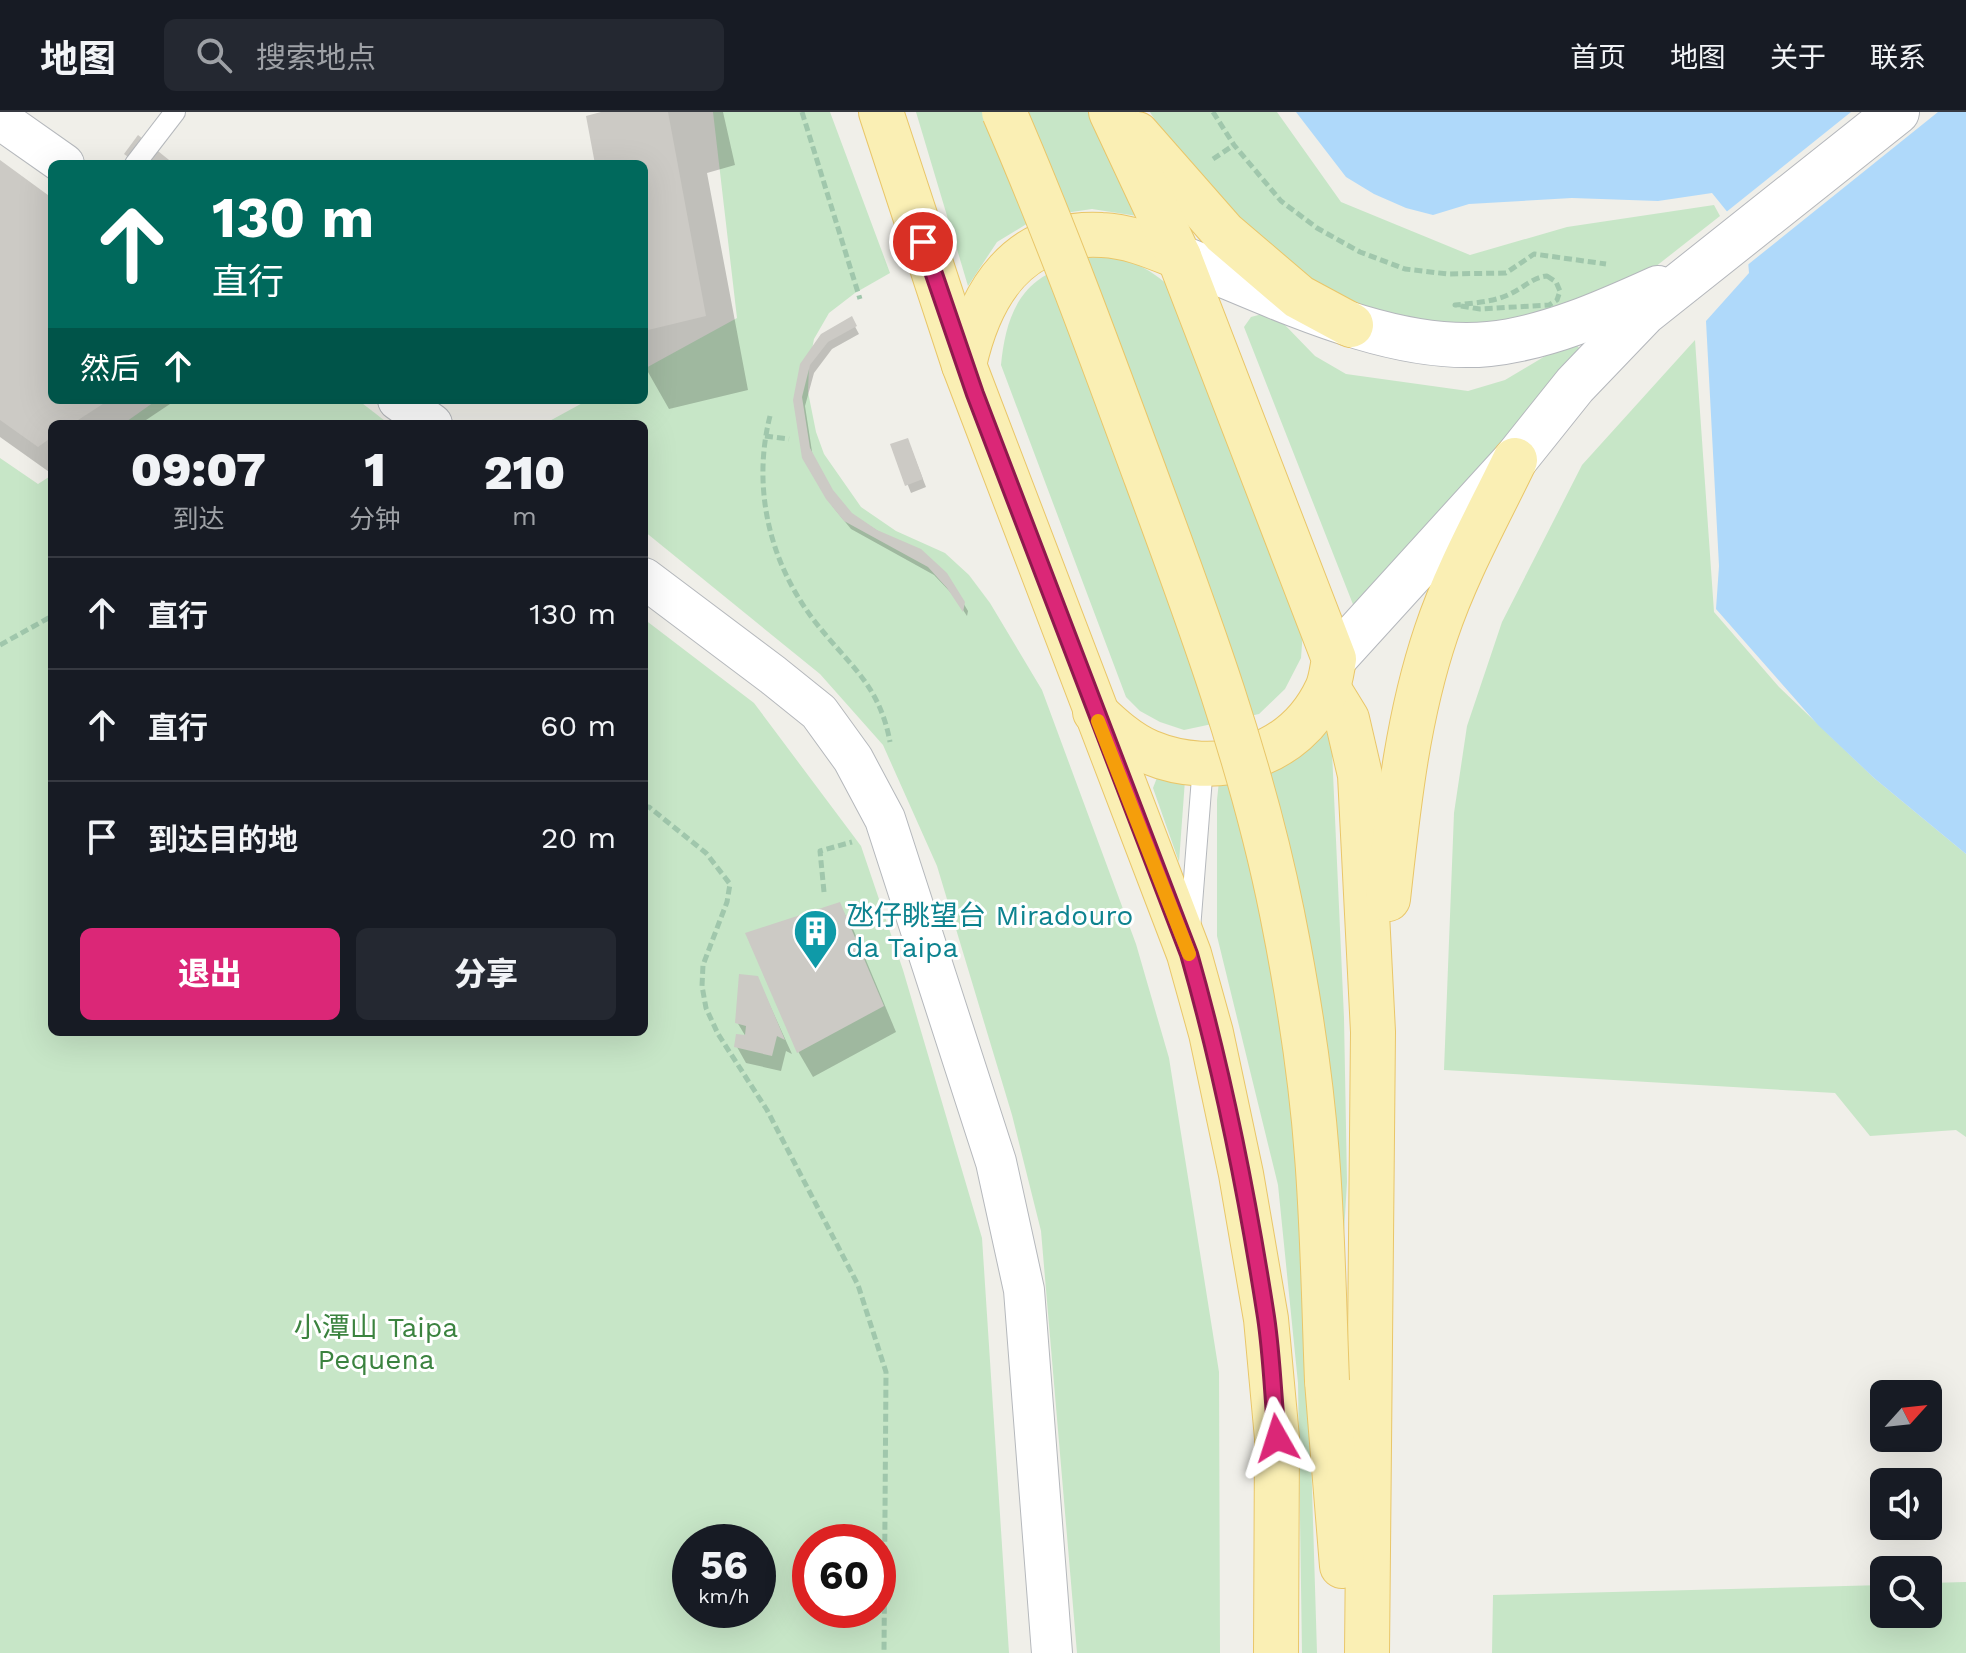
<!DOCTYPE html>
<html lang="zh">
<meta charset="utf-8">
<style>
:root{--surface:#171b24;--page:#242831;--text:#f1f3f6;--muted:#9ea1a6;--line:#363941;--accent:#db2777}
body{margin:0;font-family:"Work Sans","Noto Sans SC",sans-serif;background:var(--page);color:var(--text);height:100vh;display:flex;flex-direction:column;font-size:30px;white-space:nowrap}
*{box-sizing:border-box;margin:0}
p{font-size:26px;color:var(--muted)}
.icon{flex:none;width:44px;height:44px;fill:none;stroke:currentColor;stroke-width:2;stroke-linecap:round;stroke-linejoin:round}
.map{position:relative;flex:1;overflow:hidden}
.side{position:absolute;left:48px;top:308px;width:600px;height:616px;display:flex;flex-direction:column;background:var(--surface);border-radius:12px;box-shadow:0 8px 32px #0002}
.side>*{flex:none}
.guide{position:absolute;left:48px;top:48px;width:600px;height:244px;border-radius:12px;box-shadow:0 8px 32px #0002;background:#00695c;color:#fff;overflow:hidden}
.needle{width:52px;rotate:63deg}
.fabs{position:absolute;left:1870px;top:1268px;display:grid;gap:16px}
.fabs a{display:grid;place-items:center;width:72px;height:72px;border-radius:12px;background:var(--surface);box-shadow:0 8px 32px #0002;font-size:40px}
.speed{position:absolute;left:672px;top:1412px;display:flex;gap:16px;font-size:40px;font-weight:700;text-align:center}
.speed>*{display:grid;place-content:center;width:104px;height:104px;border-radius:50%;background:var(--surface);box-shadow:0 8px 32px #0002;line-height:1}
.speed small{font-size:20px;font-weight:400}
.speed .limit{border:12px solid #d22;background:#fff;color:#111}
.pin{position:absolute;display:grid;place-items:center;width:68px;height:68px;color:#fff;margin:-34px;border:4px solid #fff;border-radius:50%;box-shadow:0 2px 8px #0007}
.me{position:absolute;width:88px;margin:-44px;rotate:354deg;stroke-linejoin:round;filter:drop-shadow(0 0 6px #0008)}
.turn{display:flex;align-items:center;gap:28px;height:168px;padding:0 32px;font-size:36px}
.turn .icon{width:104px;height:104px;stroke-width:2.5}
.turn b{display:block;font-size:56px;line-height:68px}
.then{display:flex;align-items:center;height:76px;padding:0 32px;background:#0003;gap:16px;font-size:30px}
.eta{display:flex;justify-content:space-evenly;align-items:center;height:136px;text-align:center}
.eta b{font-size:48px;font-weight:800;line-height:56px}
.button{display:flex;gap:16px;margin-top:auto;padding:16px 32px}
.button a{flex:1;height:92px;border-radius:12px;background:var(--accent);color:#fff;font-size:32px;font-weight:800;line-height:92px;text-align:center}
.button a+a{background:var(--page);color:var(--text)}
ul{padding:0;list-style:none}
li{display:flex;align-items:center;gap:24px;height:112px;padding:0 32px;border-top:2px solid var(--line)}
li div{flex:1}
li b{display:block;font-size:30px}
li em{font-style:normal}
header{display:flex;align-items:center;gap:48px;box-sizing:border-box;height:112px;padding:0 40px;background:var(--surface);border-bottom:2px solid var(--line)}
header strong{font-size:38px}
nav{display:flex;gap:44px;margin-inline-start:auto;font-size:28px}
.search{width:560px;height:72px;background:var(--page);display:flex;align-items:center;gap:20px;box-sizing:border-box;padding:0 28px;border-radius:12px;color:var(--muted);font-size:30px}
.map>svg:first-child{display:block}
.green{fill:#c7e6c7;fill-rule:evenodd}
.water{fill:#afd9fa}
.pier{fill:#f0efe9}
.shadow{fill:#0003}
.building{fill:#cccac5}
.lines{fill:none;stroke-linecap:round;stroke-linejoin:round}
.service-casing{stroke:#b5b8bc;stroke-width:22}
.minor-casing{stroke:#b5b8bc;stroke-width:42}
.secondary-casing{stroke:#b4b7bc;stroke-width:46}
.primary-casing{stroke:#e9c669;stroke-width:46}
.path{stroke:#a0c7ac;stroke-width:5;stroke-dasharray:8 4;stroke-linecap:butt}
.service{stroke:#fff;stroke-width:20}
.minor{stroke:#fff;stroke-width:40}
.secondary{stroke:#fff;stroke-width:44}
.primary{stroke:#faefb4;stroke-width:44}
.primary-bridge-casing{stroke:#e9c669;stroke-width:46;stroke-linecap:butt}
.primary-bridge{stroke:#faefb4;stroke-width:44}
.route-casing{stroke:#8e194d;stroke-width:20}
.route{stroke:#db2777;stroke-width:14}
.slow{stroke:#f59e0b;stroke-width:14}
.labels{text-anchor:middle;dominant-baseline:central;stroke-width:6;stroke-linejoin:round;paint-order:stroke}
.culture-label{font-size:28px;fill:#0d838f;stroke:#fff;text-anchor:start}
.park-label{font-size:28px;fill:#3b833f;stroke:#fff}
</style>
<header>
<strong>地图</strong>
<div class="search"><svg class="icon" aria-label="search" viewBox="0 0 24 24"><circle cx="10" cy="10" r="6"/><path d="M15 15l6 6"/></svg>搜索地点</div>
<nav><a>首页</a><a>地图</a><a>关于</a><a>联系</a></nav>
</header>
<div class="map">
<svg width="1966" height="1541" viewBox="0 0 1966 1541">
<rect width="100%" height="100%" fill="#f0efe9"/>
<g class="green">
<polygon points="713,0 830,0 890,161 855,181 829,201 814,227 809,253 808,280 816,320 824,342 861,395 896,419 945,441 969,463 990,491 1042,578 1136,832 1169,946 1219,1260 1220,1541 1077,1541 1041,1119 1012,1003 937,754 883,633 820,562 644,419 644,312 544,312 588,288 644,288 644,257 737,206"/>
<polygon points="916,0 1094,0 1150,106 1092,97 1038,105 997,130 968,174"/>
<polygon points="1150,0 1277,0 1341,90 1470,143 1567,115 1714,93 1720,104 1627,177 1547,209 1421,212 1355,195 1264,141 1162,20"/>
<path d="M1089,145C1136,145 1147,156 1182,184L1304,505L1301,546L1285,577L1259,602L1184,618L1160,610L1140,599L1126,585L1001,253C1004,223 1011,189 1037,169C1051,158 1073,152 1089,145Z"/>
<polygon points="1266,201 1283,211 1315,244 1346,262 1468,279 1505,268 1572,228 1580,237 1367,528 1244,215 1251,205"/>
<polygon points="1695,228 1714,500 1779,575 1874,666 1966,742 1966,1025 1956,1018 1870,1024 1835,981 1444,958 1454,701 1467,614 1502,510 1582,353"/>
<polygon points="157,288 358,288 389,312 123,312"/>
<path d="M0,346L38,372L52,363V920H644V507L754,591L861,734L903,858L982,1126L1009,1541H0ZM690,1430H758V1498H690ZM810,1430H878V1498H810Z"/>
<polygon points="1331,617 1344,906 1347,1070 1335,1271 1309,1277 1317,1541 1302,1541 1298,1271 1278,1073 1217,824 1217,688 1219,669 1299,640"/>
<polygon points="1158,663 1185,668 1179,750 1153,676"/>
<polygon points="1966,1470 1966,1541 1492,1541 1493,1483 1884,1473 1884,1502 1928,1502 1928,1471"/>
</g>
<polygon class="water" points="1296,0 1966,0 1966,742 1874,666 1818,613 1716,497 1719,454 1706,209 1749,161 1746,123 1712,81 1658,89 1572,86 1469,92 1433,103 1406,96 1374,82 1346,65"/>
<polygon class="pier" points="1851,0 1938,0 1745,155 1742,125 1725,101"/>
<g class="shadow">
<polygon points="610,0 723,0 735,53 707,61 748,278 669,297 644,253 644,52 597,52"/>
<polygon points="0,51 52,88 52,288 176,288 140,312 52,312 52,362 0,325"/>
<polygon points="851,207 859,222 832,237 814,261 805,294 813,346 832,380 851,402 946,462 968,499 967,504 954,484 934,463 851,417 833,395 804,345 795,288 802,253"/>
<polygon points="892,333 911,336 926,375 911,381"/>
<polygon points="839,792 853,817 896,920 813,965 799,941 747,822"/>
<polygon points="757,865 792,942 786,939 781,959 746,951 737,935 746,925 737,910"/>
</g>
<g class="building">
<polygon points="601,0 668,0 706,204 644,219 644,52 595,52 586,4"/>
<polygon points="138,23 174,52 138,52 124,42"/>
<polygon points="0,48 52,86 52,288 109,288 72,312 52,312 52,325 38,335 0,308"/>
<polygon points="852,204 857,214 828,230 810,253 802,285 810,336 833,378 852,401 877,418 921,437 947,461 965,490 963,500 947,476 928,455 844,409 826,387 802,346 793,288 800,252 821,222"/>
<polygon points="908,326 923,367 905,374 890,332"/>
<polygon points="840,790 884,894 797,941 745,821"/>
<polygon points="739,862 758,864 785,928 777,924 772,944 734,935 736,922 745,923 746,914 735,911"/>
</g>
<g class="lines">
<defs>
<g id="service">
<polyline points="135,52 175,0"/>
<polyline points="1190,817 1203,653"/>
</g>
<g id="minor">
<polyline points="0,7 64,52"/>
<polyline points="398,288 432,312"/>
<polyline points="644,466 773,563 819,600 853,647 885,707 996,1050 1024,1178 1052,1541"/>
</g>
<g id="secondary">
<path d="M1179,145C1271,181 1388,242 1489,232C1547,226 1605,200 1658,176"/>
<polyline points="1334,547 1515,348 1575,273 1644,201 1897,0"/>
</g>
<g id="primary">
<polyline points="881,0 964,253 1189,842 1211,921 1241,1062 1266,1207 1277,1326 1276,1541"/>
<polyline points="1137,22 1224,121 1299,185 1351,213"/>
<path d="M964,253C980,181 1018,118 1102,123C1129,124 1154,135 1179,145"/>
<polyline points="1328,576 1347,607 1360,663 1373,920 1367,1541"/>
<path d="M1095,600C1111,615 1128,631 1149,640C1216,668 1295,646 1327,577C1331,568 1332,557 1334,547L1179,145L1111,0"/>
<path d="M1388,787C1398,697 1407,607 1436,521C1456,461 1488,404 1515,348"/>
<polyline points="1327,1269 1342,1454"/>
</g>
</defs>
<use href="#service" class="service-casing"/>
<use href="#minor" class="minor-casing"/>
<use href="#secondary" class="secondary-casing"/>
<use href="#primary" class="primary-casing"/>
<g class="path">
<polyline points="802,0 860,187"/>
<polyline points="1213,0 1234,33 1281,89 1317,116 1360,140 1405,157 1448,162 1506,161 1534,142 1606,152"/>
<polyline points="1213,47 1234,33"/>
<path d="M1547,164L1556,170L1560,179L1557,188L1549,193L1480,197L1455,193C1474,191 1495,190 1512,181C1524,175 1534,165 1547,164Z"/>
<path d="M770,304C752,375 769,449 813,507C846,551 879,570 890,630"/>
<polyline points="765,324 789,327"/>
<polyline points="0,533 52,504"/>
<polyline points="644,695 649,695 706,741 730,772 727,790 703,853 702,874 706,896 718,922 767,998 858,1173 886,1260 884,1541"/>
<polyline points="824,780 820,739 852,730"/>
</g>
<use href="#service" class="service"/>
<use href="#minor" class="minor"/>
<use href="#secondary" class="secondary"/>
<use href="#primary" class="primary"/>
<defs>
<path id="primary-bridge" d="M1004,0C1056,120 1101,243 1146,365C1199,508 1252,651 1282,801C1298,881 1311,963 1317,1044C1323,1119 1324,1194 1327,1269"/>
</defs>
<use href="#primary-bridge" class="primary-bridge-casing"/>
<use href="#primary-bridge" class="primary-bridge"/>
</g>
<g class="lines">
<defs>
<path id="route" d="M923,130L975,282L1189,842C1223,961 1247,1082 1266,1205C1272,1245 1273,1286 1277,1326"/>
</defs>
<use href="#route" class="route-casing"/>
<use href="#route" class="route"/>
<polyline class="slow" points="1098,609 1189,842"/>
</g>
<defs>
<symbol id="building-pin" viewBox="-11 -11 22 30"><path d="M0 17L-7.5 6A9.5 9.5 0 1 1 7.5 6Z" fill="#0f9aa8" stroke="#fff"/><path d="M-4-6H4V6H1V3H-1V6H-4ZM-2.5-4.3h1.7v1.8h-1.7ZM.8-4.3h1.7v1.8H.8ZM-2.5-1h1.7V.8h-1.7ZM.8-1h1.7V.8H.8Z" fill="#fff"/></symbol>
</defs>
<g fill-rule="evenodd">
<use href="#building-pin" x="790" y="794" width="51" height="69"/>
</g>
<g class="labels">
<g class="culture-label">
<text x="846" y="803">氹仔眺望台 Miradouro<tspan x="846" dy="32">da Taipa</tspan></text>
</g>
<g class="park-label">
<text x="376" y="1215">小潭山 Taipa<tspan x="376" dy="32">Pequena</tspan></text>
</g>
</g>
</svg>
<div class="fabs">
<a><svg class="needle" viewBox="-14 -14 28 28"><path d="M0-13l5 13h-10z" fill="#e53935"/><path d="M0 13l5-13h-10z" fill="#9ea1a6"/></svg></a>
<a><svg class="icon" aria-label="sound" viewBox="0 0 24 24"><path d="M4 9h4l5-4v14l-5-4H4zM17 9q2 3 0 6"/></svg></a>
<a><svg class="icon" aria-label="search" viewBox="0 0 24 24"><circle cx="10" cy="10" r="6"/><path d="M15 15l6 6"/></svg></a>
</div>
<div class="speed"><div>56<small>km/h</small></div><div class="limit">60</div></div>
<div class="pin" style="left:923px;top:130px;background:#d93025"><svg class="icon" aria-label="arrive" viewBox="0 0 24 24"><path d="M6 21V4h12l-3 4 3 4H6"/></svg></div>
<svg class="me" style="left:1277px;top:1326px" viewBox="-20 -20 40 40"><path d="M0-17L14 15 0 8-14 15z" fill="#db2777" stroke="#fff" stroke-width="4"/></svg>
<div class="guide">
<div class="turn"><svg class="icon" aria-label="ahead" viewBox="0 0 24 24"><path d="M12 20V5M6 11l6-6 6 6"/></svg><div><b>130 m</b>直行</div></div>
<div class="then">然后<svg class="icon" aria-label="ahead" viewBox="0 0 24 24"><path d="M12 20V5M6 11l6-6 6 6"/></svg></div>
</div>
<section class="side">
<div class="eta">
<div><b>09:07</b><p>到达</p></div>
<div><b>1</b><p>分钟</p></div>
<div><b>210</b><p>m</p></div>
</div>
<ul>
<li><svg class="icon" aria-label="ahead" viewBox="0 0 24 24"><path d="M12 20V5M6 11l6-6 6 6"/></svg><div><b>直行</b></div><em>130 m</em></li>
<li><svg class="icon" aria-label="ahead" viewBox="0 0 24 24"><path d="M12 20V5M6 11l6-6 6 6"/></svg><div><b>直行</b></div><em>60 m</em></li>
<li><svg class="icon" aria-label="arrive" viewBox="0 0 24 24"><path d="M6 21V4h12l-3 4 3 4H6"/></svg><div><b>到达目的地</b></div><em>20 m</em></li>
</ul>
<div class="button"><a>退出</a><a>分享</a></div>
</section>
</div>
